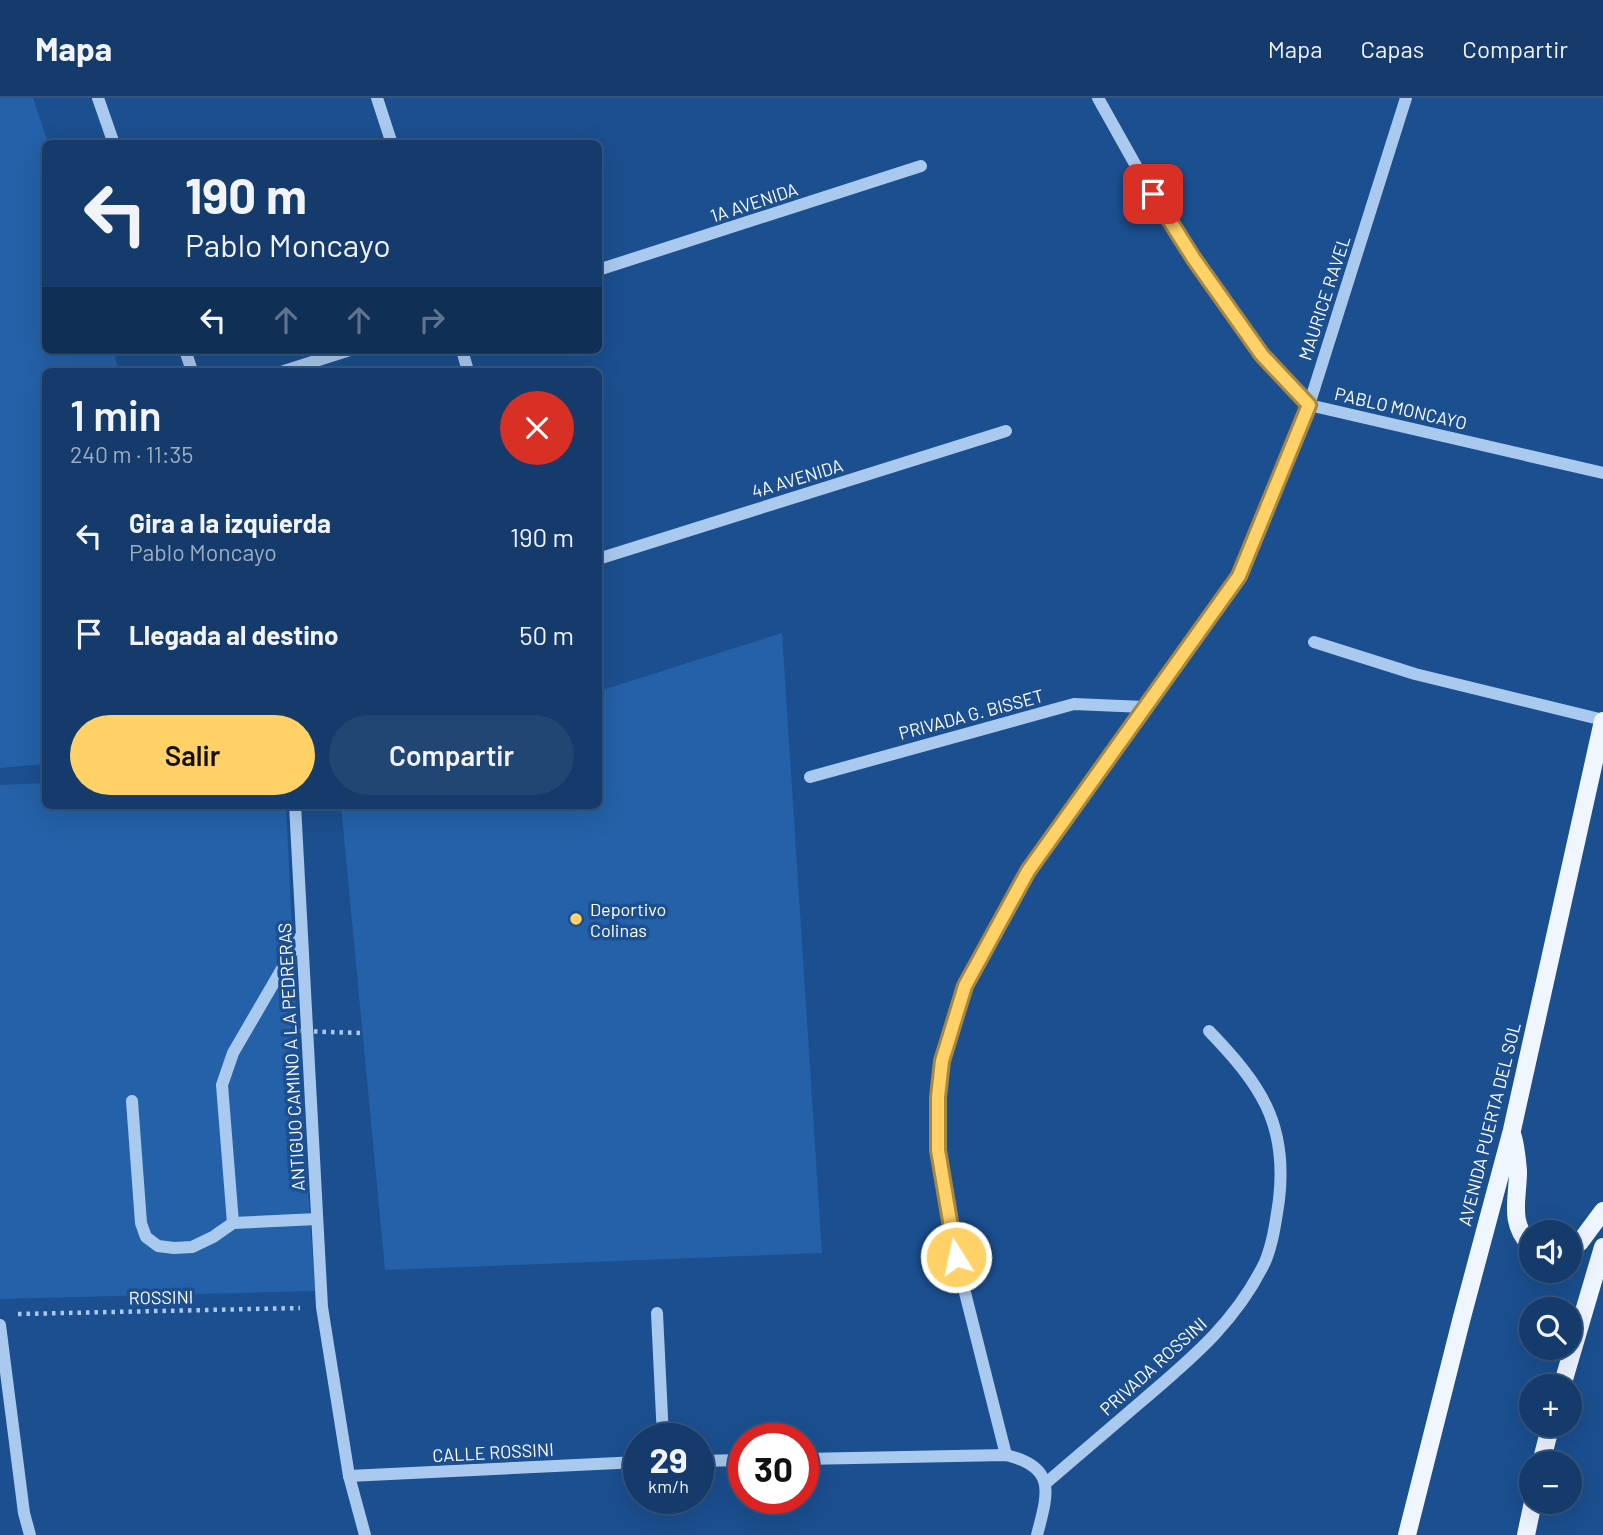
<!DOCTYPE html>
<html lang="es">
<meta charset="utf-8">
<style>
:root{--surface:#143b6b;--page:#214673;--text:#f1f3f6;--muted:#9dadc1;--line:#33557e;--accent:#ffd166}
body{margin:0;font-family:Barlow,sans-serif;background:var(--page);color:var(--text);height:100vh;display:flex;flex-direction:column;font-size:26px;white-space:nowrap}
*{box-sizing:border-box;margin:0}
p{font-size:23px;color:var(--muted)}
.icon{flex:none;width:38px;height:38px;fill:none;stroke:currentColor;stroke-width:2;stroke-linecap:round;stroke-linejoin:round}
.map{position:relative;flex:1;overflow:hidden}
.drawer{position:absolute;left:42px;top:270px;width:560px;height:441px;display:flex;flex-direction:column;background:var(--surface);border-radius:10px;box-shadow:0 7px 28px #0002,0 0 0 2px var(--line)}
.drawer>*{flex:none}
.hud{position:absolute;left:42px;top:42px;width:560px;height:214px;border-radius:10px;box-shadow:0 7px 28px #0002,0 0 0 2px var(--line);background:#143b6b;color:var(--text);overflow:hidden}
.buttons{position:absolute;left:1519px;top:1122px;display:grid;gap:14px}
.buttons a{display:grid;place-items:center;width:63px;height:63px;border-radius:50%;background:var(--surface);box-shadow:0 7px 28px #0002,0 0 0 2px var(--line);font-size:35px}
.speed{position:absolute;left:623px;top:1325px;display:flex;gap:14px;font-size:35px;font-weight:700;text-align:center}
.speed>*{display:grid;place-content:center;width:91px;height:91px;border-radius:50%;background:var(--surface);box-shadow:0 7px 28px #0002,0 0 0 2px var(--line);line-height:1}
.speed small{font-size:18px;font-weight:400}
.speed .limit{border:10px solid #d22;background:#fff;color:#111}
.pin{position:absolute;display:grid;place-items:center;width:60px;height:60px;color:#fff;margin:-30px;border-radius:14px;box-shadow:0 4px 10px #0006}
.me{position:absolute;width:77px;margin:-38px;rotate:350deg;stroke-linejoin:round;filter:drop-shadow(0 0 5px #0008)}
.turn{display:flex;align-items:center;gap:24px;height:147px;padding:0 28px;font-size:32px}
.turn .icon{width:91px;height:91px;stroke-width:2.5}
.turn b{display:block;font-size:49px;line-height:60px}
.lanes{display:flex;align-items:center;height:66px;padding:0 28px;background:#0003;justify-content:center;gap:35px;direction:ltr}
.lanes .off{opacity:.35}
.round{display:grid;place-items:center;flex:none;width:74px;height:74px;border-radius:37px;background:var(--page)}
.head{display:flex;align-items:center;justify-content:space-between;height:119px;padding:0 28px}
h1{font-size:42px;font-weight:600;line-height:52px}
.action{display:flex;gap:14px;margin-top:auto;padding:14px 28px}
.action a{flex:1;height:80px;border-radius:42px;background:var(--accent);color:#111;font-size:28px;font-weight:600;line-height:80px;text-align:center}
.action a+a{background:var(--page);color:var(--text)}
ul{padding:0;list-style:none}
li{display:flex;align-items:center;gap:21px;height:98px;padding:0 28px}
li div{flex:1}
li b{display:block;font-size:26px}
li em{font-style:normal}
header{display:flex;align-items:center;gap:42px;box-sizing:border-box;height:98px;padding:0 35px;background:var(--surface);border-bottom:2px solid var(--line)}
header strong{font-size:33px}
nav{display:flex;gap:38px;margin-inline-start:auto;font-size:24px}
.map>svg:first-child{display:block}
.green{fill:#2461a8}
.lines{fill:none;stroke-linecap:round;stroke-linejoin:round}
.path{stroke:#a9c9ee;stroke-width:4.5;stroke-dasharray:3.5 5;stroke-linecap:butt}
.minor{stroke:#a9c9ee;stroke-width:12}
.major{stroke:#f0f6ff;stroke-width:18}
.path-bridge{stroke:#a9c9ee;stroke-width:4.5;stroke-dasharray:3.5 5;stroke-linecap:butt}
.route-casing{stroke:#a68842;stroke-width:18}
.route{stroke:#ffd166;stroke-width:12}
.poi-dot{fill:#ffd166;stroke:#1b4f8f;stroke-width:2.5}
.labels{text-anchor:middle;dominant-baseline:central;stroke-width:7;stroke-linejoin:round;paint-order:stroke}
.street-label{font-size:18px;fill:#fff;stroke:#1b4f8f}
.poi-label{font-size:18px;fill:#fff;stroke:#1b4f8f;text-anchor:start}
</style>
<header>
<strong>Mapa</strong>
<nav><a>Mapa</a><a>Capas</a><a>Compartir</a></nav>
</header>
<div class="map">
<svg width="1603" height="1437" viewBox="0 0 1603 1437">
<rect width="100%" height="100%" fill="#1b4f8f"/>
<g class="green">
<polygon points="0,0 33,0 48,45 46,46 46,252 113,252 119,273 46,273 45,666 0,670"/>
<polygon points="782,535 822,1155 385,1172 341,707 598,707 599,593"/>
<polygon points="45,685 46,707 286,707 297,933 315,1193 0,1201 0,687"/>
</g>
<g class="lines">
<polyline class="path" points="18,1216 300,1210"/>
<g class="minor">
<polyline points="98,0 114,46"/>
<polyline points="377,0 392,46"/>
<polyline points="1098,0 1140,75 1193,161 1262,257 1309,307 1603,375"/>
<polyline points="598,172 921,68"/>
<polyline points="185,252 192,273"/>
<polyline points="462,252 468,273"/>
<polyline points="284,273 350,252"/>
<polyline points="598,461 1006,333"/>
<polyline points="1314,544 1415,576 1603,622"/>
<polyline points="810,679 1074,606 1144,609"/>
<polyline points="295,707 322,1209 349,1378 365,1437"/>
<polyline points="132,1003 141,1125 146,1139 158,1148 174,1150 192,1149 213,1139 233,1125 317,1121"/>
<polyline points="233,1125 222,987 233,955 301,838"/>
<polyline points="657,1215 663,1340"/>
<polyline points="0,1227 24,1415 30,1437"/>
<polyline points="1006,1357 956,1159 938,1052 942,963 951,930 965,888 1028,773 1239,478 1309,307 1406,0"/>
<path d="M803,1361L1006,1357C1057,1369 1048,1395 1037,1437"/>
<polyline points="698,1363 744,1362"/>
<polyline points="349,1378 639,1364"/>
<path d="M1046,1385C1078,1358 1110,1330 1143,1302C1192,1260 1236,1224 1265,1164C1273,1145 1276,1122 1279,1102C1288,1025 1260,986 1209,933"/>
</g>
<g class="major">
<path d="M1513,1039C1516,1050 1517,1061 1518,1073C1518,1102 1508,1124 1531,1148"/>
<polyline points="1570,1152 1580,1144 1603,1113"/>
<polyline points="1562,1288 1603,1149"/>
<polyline points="1541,1365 1551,1326"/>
<polyline points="1407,1437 1462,1219 1512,1032 1603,623"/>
<polyline points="1526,1437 1533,1404"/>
</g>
<polyline class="path-bridge" points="297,933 363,935"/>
</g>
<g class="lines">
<defs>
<polyline id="route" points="956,1159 938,1052 938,999 942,963 965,888 1028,773 1239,478 1309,307 1262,257 1194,161 1153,96"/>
</defs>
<use href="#route" class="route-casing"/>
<use href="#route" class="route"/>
</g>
<circle class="poi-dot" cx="576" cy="821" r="7"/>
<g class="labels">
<g class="street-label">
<text transform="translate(754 104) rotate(-18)">1A AVENIDA</text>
<text transform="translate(1324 200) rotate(-72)">MAURICE RAVEL</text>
<text transform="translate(1401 310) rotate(13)">PABLO MONCAYO</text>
<text transform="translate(797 380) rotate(-17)">4A AVENIDA</text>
<text transform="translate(971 616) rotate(-15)">PRIVADA G. BISSET</text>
<text transform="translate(291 959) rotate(-93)">ANTIGUO CAMINO A LA PEDRERAS</text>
<text transform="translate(1489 1026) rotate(-76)">AVENIDA PUERTA DEL SOL</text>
<text transform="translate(161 1199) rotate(-1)">ROSSINI</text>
<text transform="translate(1153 1268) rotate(-42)">PRIVADA ROSSINI</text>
<text transform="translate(493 1354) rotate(-3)">CALLE ROSSINI</text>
</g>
<g class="poi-label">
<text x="590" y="811">Deportivo<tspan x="590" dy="21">Colinas</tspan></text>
</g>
</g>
</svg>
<div class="buttons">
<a><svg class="icon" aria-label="sound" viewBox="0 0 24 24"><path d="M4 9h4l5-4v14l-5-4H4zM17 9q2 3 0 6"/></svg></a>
<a><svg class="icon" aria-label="search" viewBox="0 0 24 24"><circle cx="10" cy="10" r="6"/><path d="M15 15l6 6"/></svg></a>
<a>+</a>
<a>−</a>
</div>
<div class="speed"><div>29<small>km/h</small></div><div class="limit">30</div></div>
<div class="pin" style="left:1153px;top:96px;background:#d93025"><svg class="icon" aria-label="arrive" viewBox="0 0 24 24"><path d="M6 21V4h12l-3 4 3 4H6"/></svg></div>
<svg class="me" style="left:956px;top:1159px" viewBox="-20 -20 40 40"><circle r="17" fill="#ffd166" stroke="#fff" stroke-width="3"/><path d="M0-11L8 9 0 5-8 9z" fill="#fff"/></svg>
<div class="hud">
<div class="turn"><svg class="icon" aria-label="left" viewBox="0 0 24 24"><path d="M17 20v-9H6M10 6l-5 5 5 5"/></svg><div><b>190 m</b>Pablo Moncayo</div></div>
<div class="lanes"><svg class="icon" aria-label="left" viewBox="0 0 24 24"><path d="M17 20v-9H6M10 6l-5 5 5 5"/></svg><svg class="icon off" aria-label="ahead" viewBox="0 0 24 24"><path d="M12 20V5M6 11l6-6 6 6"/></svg><svg class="icon off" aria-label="ahead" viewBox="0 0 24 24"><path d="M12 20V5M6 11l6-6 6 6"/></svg><svg class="icon off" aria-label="right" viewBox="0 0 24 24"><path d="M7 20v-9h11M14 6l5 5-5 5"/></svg></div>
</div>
<section class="drawer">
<div class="head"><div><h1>1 min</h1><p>240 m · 11:35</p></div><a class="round" style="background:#d93025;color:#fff"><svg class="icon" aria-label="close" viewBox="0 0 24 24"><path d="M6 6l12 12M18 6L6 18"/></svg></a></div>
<ul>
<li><svg class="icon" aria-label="left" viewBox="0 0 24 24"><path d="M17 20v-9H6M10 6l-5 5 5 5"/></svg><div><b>Gira a la izquierda</b><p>Pablo Moncayo</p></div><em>190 m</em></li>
<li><svg class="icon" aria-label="arrive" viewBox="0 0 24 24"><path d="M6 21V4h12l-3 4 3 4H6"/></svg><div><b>Llegada al destino</b></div><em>50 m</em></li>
</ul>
<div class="action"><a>Salir</a><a>Compartir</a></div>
</section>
</div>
